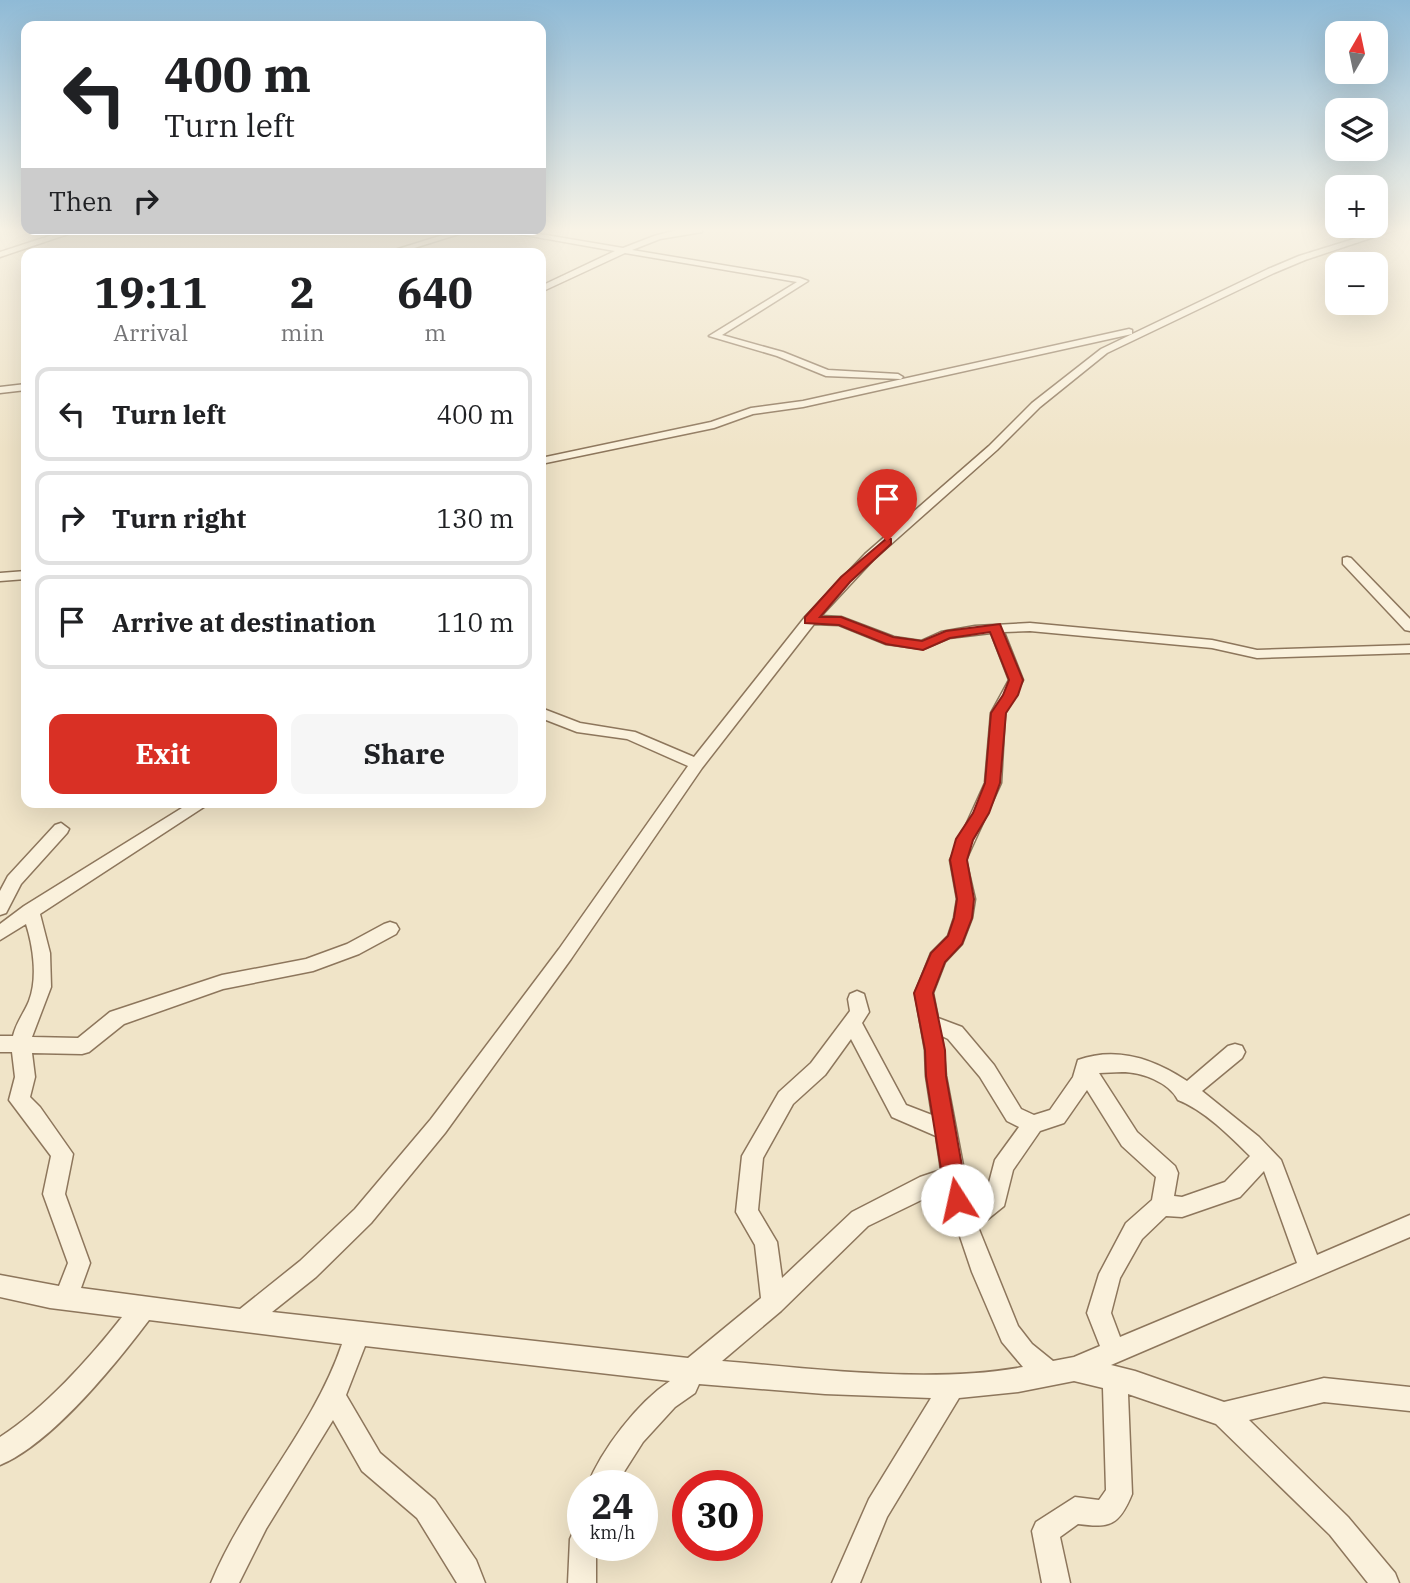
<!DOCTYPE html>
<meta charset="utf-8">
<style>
:root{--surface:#fff;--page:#f6f6f6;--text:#202124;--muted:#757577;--line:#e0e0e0;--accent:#d93025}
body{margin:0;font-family:"IBM Plex Serif",serif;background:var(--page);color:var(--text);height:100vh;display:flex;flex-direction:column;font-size:26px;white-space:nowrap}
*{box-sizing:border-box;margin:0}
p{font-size:23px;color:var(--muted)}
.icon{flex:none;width:38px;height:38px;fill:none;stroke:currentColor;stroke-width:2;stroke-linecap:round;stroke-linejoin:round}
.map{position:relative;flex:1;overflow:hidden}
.panel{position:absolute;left:21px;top:248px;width:525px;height:560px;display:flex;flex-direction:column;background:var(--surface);border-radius:14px;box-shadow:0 7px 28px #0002}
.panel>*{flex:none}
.top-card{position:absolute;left:21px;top:21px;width:525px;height:214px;border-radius:14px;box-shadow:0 7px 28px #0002;background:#fff;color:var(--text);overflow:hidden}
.needle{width:46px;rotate:9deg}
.controls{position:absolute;left:1325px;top:21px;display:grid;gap:14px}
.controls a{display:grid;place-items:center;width:63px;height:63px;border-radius:14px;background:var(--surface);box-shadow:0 7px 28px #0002;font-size:35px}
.speed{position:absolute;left:567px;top:1470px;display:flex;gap:14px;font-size:35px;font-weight:700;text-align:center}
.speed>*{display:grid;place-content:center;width:91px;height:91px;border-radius:50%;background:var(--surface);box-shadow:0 7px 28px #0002;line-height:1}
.speed small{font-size:18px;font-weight:400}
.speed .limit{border:10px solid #d22;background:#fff;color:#111}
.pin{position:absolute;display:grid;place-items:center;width:60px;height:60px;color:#fff;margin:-72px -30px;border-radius:50% 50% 50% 0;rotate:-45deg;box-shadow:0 0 7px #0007}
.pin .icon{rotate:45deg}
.me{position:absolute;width:77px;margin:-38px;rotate:350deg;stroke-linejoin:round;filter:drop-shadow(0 0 5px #0008)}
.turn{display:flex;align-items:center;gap:24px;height:147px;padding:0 28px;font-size:32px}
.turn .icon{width:91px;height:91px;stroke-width:2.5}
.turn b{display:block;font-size:49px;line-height:60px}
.then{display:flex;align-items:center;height:66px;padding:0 28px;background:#0003;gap:14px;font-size:26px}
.eta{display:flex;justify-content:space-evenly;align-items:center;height:119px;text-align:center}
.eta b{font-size:42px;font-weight:700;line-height:49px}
.action{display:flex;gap:14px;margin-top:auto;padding:14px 28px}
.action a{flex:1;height:80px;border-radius:14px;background:var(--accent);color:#fff;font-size:28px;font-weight:700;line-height:80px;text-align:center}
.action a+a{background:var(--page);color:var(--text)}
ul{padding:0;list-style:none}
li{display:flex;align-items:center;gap:21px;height:94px;margin:0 14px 10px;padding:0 14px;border:4px solid var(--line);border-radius:14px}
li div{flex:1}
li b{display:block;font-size:26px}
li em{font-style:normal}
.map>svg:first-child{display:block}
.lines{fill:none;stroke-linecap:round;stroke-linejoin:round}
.minor-casing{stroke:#8d765c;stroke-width:3}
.minor{fill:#faf1dc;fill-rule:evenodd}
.route{fill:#d93025;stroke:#8d1f18;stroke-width:2}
</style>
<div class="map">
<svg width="1410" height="1583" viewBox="0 0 1410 1583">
<rect width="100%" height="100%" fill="#f0e4c8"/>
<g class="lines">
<defs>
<g id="minor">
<polygon points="702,228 702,232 660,239 632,250 800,278 808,281 722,335 783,352 828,370 898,374 903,377 901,379 826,376 777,356 709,336 797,282 625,253 541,292 541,286 615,251 491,229 510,229 623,248 654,236 677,230"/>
<path d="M1389,228H1401L1305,260L1274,273L1107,353L1040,407L997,450L873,560L821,616L841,617L894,637L921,641L941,632L975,626L1030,623L1212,640L1257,650L1410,645V653L1257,658L1212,648L1030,631L1004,632L1023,680L1005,713L1001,783L966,860L975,899L972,918L962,944L945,962L933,993L938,1018L962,1027L994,1065L1021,1109L1034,1115L1050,1110L1073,1077L1078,1060C1117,1046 1154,1059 1187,1081L1228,1046L1235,1044L1242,1046L1245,1052L1242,1058L1202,1091L1259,1137L1281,1160L1317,1255L1410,1215V1237L1111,1365L1135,1371L1224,1402L1324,1378L1410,1387V1411L1324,1402L1249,1420L1348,1517L1395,1573L1399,1583H1368L1330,1535L1216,1424L1128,1394L1132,1494C1119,1526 1110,1528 1078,1524L1060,1537L1070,1583H1042L1032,1531L1036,1522L1075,1497L1099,1500L1106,1490L1103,1388L1074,1381L1018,1392L959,1398L887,1517L860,1583H832L869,1499L931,1398L825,1394L699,1384L695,1393L675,1407L643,1442L615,1486H587C602,1449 637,1403 670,1381L365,1346L346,1395L380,1453L435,1500L476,1560L485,1583H457L417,1518L362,1471L333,1420L266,1529L239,1583H211C246,1498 313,1430 342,1344L149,1320C115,1365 51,1444 0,1465V1437C44,1409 90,1358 122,1317L50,1308L0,1297V1275L59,1286L68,1263L43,1194L51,1156L9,1100L15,1077L12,1052H0V1036H13C16,1023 24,1013 29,1001C38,978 33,946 26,924L0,940V924L24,906L190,803H210L40,914L50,953L51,987L32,1037L78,1038L110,1012L222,975L306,959L347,944L384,924L390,922L396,924L399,929L396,934L359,954L313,971L223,989L124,1024L89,1052L82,1054L32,1053L35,1077L30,1097L40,1107L73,1154L65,1194L90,1263L81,1288L240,1309L300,1261L355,1209L431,1119L559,949L688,766L627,739L577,732L541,718V708L580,723L635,732L694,757L805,617L865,554L989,446L1032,403L1101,349L1268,269L1299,256ZM814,624L839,625L886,644L923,649L949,638L991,633L1009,680L991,713L985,783L950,860L957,899L954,918L948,936L931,953L915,993L925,1050L926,1076L932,1115L906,1105L862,1023L869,1012L864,994L857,991L850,994L848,999L850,1011L811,1063L779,1092L742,1156L736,1212L755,1245L761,1298L688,1358L272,1312L316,1277L371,1223L445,1133L571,959L702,768ZM942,1036L948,1039L980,1077L1007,1121L1019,1127L995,1160L986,1194L971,1207L946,1076ZM851,1039L892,1117L936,1136L941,1170L920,1177L852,1212L782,1278L777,1242L758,1210L763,1158L793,1104L825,1075ZM1122,1072C1141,1072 1169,1082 1178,1100C1204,1110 1230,1136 1250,1156L1225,1182L1182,1197L1174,1196L1178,1173L1175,1166L1137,1132L1099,1073ZM1087,1090L1122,1146L1156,1177L1152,1200L1126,1223L1099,1274L1087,1313L1100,1346L1074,1357L1053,1361L1032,1344L1018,1326L978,1227L1004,1206L1013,1170L1040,1131L1064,1123ZM1264,1171L1297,1263L1120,1337L1111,1313L1120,1278L1142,1239L1166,1216L1182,1217L1240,1197ZM944,1189L972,1272L1002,1342L1023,1367C930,1384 816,1369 722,1361L781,1311L868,1226Z"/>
<polygon points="71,229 83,229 0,257 0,252"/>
<polygon points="462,229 475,229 395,254 382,254"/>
<polygon points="1129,329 1132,330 1132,334 803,407 753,414 714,428 541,464 541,458 711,422 751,408 803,401"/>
<polygon points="26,384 26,390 0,393 0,387"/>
<polygon points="1347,557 1351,558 1410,619 1410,631 1405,630 1343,564 1343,558"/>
<polygon points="26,571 26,579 0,581 0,573"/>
<polygon points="61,823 69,829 67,833 21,884 6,913 0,915 0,891 8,876 55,825"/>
<polygon points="583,1526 583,1545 596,1545 596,1583 568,1583 570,1539 574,1530"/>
</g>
</defs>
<use href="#minor" class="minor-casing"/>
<use href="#minor" class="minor"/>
</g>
<linearGradient id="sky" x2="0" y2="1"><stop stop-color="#8fbad6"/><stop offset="0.51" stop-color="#f8f3e6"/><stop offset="1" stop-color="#f8f3e6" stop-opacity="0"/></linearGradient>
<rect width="1410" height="450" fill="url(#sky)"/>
<polygon class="route" points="887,538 891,539 891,544 850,582 820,617 841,617 893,637 922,641 946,631 1000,624 1023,680 1018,695 1006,713 1000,783 989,813 973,840 967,860 974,899 972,918 962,944 945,962 933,993 945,1050 946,1076 968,1200 965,1207 957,1210 950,1207 946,1200 926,1076 925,1050 914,993 931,953 948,936 954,918 957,899 950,860 956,839 973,813 985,783 991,713 1003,695 1009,680 990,632 950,638 923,650 886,644 839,625 805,623 805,617 841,577"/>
</svg>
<div class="controls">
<a><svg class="needle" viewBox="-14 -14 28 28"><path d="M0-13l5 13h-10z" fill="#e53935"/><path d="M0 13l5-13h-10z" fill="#757577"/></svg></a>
<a><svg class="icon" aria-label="layers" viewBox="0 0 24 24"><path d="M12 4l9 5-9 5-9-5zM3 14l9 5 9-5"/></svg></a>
<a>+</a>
<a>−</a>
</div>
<div class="speed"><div>24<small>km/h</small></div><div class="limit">30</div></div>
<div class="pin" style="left:887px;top:541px;background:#d93025"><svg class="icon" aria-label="arrive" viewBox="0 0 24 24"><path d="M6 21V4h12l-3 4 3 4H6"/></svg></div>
<svg class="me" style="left:957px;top:1200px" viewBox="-20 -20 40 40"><circle r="19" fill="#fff"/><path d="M0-13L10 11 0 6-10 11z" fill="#d93025"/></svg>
<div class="top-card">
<div class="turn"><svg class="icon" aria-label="left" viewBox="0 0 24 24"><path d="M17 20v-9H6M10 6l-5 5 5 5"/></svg><div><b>400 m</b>Turn left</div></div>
<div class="then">Then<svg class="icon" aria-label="right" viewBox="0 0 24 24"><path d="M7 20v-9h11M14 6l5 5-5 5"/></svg></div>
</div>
<section class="panel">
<div class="eta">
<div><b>19:11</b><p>Arrival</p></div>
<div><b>2</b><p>min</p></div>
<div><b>640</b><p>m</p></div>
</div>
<ul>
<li><svg class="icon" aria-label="left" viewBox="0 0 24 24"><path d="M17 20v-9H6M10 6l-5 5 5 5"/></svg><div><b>Turn left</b></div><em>400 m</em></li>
<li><svg class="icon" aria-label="right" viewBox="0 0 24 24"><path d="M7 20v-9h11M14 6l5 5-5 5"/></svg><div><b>Turn right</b></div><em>130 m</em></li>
<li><svg class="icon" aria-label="arrive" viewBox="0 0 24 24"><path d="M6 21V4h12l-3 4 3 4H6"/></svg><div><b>Arrive at destination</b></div><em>110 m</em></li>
</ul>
<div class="action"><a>Exit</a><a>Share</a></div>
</section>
</div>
